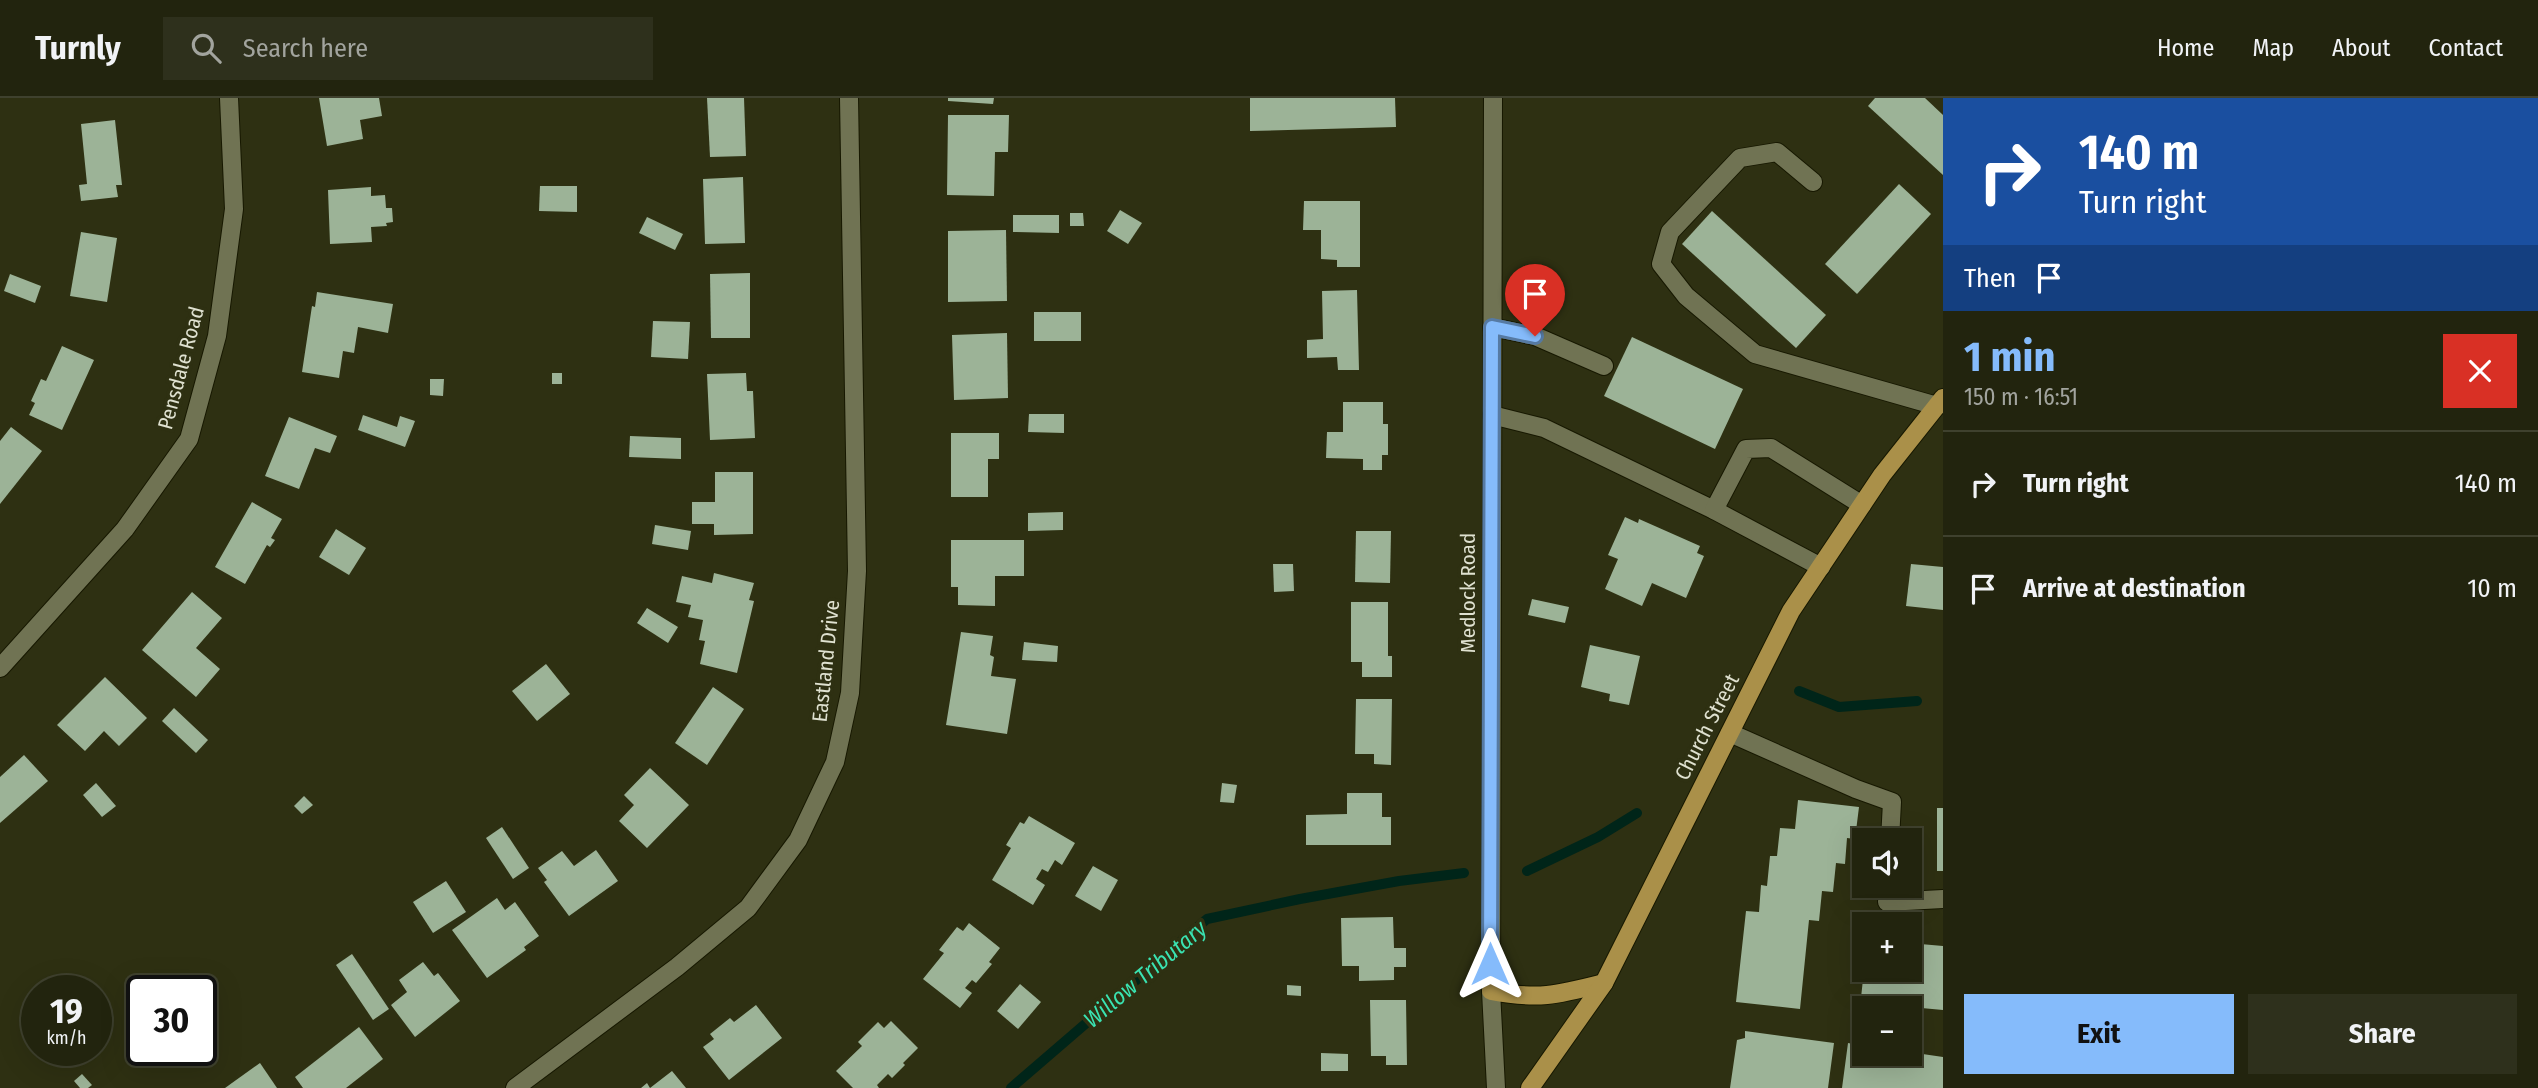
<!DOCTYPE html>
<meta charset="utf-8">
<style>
:root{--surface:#22240e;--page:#2e301c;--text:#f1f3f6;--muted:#a2a49e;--line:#3f412e;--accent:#85bbfb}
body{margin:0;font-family:"Fira Sans Condensed",sans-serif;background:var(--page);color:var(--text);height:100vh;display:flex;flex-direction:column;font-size:26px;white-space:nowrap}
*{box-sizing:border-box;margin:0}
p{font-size:23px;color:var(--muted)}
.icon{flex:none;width:38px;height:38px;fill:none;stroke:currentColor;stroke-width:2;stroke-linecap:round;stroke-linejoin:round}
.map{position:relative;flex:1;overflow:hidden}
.panel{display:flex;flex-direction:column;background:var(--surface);width:595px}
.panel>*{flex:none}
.guide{background:#1a4fa0;color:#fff;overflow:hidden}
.controls{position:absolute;left:1852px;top:730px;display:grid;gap:14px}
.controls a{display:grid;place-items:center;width:70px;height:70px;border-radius:0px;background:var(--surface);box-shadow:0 7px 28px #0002,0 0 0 2px var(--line);font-size:35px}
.speed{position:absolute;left:21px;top:877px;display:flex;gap:14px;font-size:35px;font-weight:700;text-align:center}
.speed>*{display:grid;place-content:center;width:91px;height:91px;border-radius:50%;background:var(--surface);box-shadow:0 7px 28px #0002,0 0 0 2px var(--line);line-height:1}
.speed small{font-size:18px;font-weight:400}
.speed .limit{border:4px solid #111;border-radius:10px;background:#fff;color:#111}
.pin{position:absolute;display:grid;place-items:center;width:60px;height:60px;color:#fff;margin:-72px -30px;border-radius:50% 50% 50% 0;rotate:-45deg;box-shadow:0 0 7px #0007}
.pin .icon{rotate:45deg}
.me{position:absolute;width:77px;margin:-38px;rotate:0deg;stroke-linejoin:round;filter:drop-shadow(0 0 5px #0008)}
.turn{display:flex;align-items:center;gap:24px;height:147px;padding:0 21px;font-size:32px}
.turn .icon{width:91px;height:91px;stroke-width:2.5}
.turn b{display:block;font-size:49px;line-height:60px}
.then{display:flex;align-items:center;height:66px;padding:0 21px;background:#0003;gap:14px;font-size:26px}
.round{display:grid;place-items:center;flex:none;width:74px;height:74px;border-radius:0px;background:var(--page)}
.overview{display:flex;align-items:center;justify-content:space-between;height:119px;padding:0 21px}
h1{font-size:42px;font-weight:700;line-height:52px;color:var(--accent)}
.action{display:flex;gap:14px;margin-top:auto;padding:14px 21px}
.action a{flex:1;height:80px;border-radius:0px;background:var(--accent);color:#111;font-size:28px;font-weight:700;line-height:80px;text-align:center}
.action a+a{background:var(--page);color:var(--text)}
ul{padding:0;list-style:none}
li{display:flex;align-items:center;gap:21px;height:105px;padding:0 21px;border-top:2px solid var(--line)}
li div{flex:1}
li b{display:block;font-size:26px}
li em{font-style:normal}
header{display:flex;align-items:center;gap:42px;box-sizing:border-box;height:98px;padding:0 35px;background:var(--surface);border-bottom:2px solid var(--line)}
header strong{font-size:33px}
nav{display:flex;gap:38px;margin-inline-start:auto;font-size:24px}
.search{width:490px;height:63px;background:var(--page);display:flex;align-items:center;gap:18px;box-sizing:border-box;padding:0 24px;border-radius:0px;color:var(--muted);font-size:26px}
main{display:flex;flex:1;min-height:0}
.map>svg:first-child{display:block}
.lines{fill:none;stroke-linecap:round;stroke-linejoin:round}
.stream{stroke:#002519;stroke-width:10}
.building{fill:#9cb397}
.minor-casing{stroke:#171800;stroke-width:20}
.major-casing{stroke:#171800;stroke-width:20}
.minor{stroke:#707353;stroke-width:18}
.major{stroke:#aa9049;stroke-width:18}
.route-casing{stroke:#567aa3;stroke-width:18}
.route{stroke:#85bbfb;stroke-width:12}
.labels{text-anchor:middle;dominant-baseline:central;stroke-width:7;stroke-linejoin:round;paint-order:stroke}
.street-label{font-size:21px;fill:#dfe1d0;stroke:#2e3012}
.water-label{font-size:23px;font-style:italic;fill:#3ae3b2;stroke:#2e3012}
</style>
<header>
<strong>Turnly</strong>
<div class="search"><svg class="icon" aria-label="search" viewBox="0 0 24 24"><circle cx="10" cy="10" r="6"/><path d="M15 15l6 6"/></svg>Search here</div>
<nav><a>Home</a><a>Map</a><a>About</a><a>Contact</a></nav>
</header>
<main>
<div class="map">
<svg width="1943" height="990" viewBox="0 0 1943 990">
<rect width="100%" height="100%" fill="#2e3012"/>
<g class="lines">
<g class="stream">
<polyline points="1799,593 1839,609 1917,603"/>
<polyline points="1527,773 1598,739 1637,715"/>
<polyline points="1011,990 1207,821 1300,801 1399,783 1464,775"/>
</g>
</g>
<g class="building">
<polygon points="319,0 379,0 382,18 360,22 363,41 327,48"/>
<polygon points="707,0 744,0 746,58 710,59"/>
<polygon points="948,0 994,0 993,6 948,3"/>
<polygon points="1250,0 1395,0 1396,29 1250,33"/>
<polygon points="1875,0 1925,0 1943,17 1943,77 1868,8"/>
<polygon points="948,17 1009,17 1008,54 995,54 994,98 947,97"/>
<polygon points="115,22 122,87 116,87 118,99 81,103 79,87 87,86 81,26"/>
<polygon points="743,79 745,145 705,146 703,81"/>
<polygon points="1899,86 1931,116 1857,196 1825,166"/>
<polygon points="540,88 577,88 577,114 539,113"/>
<polygon points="371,89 371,98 385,97 386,110 392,110 393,124 386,125 387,128 371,129 372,144 330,146 328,92"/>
<polygon points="1304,103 1360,103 1360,169 1337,169 1337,162 1321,161 1321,132 1303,132"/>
<polygon points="1120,112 1142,125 1128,146 1107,133"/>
<polygon points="1712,113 1826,217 1796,250 1682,146"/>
<polygon points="1070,115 1083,115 1084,128 1070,128"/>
<polygon points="1013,117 1059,117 1059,135 1013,134"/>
<polygon points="647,119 683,136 675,152 639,135"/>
<polygon points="1006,132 1007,203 948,204 948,133"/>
<polygon points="81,134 117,140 107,204 70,198"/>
<polygon points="750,175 750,240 711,240 710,176"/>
<polygon points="10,176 41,188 35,205 4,193"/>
<polygon points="1357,192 1359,272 1338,272 1337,259 1307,260 1307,242 1323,241 1322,193"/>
<polygon points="317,194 393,206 388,235 358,229 354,255 343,253 339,280 302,274 312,208 315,209"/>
<rect x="1034" y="214" width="47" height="29"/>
<polygon points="653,223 690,224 688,261 651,259"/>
<polygon points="1007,235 1008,300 954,302 952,237"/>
<polygon points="1632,239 1743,291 1715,351 1604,298"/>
<polygon points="62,248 94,262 62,332 29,317 35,305 31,303 41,281 46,283"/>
<rect x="552" y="275" width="10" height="11"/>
<polygon points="746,275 747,293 753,293 755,340 710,342 707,276"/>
<polygon points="430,281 444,281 443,298 430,297"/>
<polygon points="1343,304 1383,304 1383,326 1388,326 1388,357 1382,357 1382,372 1363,372 1363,361 1326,360 1327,334 1343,334"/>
<polygon points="1029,316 1064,316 1064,335 1028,334"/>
<polygon points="363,317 397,329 400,318 415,323 405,349 358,332"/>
<polygon points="289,319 337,338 330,355 315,350 299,391 265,378"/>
<polygon points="11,329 42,353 0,406 0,343"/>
<polygon points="951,335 999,335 999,361 988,361 988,399 951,399"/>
<polygon points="630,338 681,340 681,361 629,359"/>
<polygon points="715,374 753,374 753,436 714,437 714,426 692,426 692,404 715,404"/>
<polygon points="252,404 282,421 271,440 275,442 270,449 267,447 245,486 215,469"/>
<polygon points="1063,414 1063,432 1028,433 1028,415"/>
<polygon points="1625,419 1638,425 1639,421 1700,448 1697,455 1704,458 1686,500 1652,485 1642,508 1605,491 1618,461 1608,457"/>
<polygon points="655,427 691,433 688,452 652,446"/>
<polygon points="336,431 366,450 349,477 319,459"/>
<polygon points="1356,433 1391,433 1390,485 1355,484"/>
<polygon points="951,442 1024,442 1024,478 995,478 995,508 958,507 958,489 951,489"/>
<polygon points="1273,466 1293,466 1294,493 1274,494"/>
<polygon points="1911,466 1943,469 1943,512 1906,508"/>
<polygon points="714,475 754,485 749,502 754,503 737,575 700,566 705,543 699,542 703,522 688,519 691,507 676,504 682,478 712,485"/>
<polygon points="192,494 222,520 196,550 220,571 196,599 142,552"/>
<polygon points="1532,501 1569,509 1565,525 1528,517"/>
<polygon points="1351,504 1388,504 1388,558 1392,558 1392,579 1362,579 1362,564 1351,564"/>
<polygon points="647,510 678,529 668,545 637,525"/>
<polygon points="961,534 993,538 990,557 994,559 991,578 1016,581 1007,636 946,627"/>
<polygon points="1024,544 1058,548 1057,564 1022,562"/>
<polygon points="1590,547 1640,558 1629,607 1609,603 1610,596 1581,589"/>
<polygon points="546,566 570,596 537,623 512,593"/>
<polygon points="105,579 147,620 119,648 104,633 85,653 57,627"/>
<polygon points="713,589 744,611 707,667 675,645"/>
<polygon points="1356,601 1392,601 1391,667 1374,666 1374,656 1355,656"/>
<polygon points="174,610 208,642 196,655 162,623"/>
<polygon points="24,657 48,683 0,725 0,679"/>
<polygon points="650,670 689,707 647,750 619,723 634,707 624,697"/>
<polygon points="96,685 116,708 102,719 83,697"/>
<polygon points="1222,685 1237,687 1234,705 1220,704"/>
<polygon points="1347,695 1382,695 1382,719 1391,719 1391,747 1306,747 1306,717 1347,716"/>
<polygon points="304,698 313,707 302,716 294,708"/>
<polygon points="1798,702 1859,709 1855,741 1847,740 1845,766 1836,765 1833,794 1822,793 1819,823 1809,822 1800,911 1736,904 1746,813 1759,814 1761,787 1767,788 1770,758 1777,758 1780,730 1795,731"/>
<rect x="1937" y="710" width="6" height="63"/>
<polygon points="1029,718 1075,745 1062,767 1055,762 1048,774 1042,771 1036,781 1045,787 1033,807 992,782 1011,750 1006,747 1020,724 1024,726"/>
<polygon points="502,729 529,770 513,781 486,740"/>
<polygon points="596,752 618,783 569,818 544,784 547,782 538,770 562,753 574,768"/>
<polygon points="1093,768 1118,782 1101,813 1075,798"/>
<polygon points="446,783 466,814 433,835 413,804"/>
<polygon points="497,800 505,812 515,804 539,838 524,849 526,852 487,880 452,832"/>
<polygon points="1393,819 1394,850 1406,850 1406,869 1394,869 1394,882 1359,883 1359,868 1342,868 1341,820"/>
<polygon points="969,825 1000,850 989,864 992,866 976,885 972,882 965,890 972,895 960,910 923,881 944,855 939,852 957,829 963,833"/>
<polygon points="1909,845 1943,848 1943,912 1889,907 1888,910 1860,909 1864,872 1909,872"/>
<polygon points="352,856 389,911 373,922 336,867"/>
<polygon points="423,864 434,878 438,875 460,903 415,939 391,907 407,894 399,882"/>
<polygon points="1020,886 1041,904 1018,931 997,913"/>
<polygon points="1287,887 1301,888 1301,898 1287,897"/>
<polygon points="1370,902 1406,902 1407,967 1386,967 1386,958 1371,958"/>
<polygon points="756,907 782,940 729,982 703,949 714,941 710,936 730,920 734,924"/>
<polygon points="891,923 918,950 903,965 905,967 892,980 888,976 877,987 879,990 853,990 836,973 862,948 858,944 878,924 884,930"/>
<polygon points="359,929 383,961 346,990 303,990 295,979"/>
<polygon points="1745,933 1834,945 1828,990 1730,990 1737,942 1745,940"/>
<polygon points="1848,945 1864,948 1864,956 1909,954 1943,959 1943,990 1842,990"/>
<polygon points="1321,955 1348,956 1348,973 1321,973"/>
<polygon points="260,965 277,990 225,990"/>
<polygon points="672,973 686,990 641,990 647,985 650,990"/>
<polygon points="82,976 92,987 88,990 80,990 74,983"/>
</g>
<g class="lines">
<defs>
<g id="minor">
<polyline points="1493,0 1491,893 1496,990"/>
<polyline points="1813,84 1777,54 1740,60 1670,134 1661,166 1686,198 1755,256 1937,308"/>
<polyline points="1492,229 1535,238 1604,268"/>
<polyline points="1492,317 1544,330 1714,412"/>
<polyline points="1821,469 1714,412 1746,351 1771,350 1862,407"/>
<polyline points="0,570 125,431 189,341 217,238 234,111 229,0"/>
<polyline points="1730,635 1856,691 1892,704 1890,742"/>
<polyline points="1888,788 1887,804 1943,801"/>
<polyline points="515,990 677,869 748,810 798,742 835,664 850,595 857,473 849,0"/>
</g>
<g id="major">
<path d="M1491,893C1539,902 1557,897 1604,885"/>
<polyline points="1530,990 1604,885 1791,513 1882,377 1943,300"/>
</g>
</defs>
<use href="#minor" class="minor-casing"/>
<use href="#major" class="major-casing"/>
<use href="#minor" class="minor"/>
<use href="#major" class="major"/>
</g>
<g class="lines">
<defs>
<polyline id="route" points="1490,866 1492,229 1535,238"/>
</defs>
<use href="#route" class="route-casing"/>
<use href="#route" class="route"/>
</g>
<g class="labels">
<g class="street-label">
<text transform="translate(181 270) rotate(-75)">Pensdale Road</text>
<text transform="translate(1468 495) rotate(-90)">Medlock Road</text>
<text transform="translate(826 563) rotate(-84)">Eastland Drive</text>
<text transform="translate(1707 629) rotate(-63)">Church Street</text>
</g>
<g class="water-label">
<text transform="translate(1145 876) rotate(-40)">Willow Tributary</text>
</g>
</g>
</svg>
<div class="controls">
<a><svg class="icon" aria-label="sound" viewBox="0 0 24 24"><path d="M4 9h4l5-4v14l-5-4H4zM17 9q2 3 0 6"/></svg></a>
<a>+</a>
<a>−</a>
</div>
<div class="speed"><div>19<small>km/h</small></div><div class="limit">30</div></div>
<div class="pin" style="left:1535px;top:238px;background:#d93025"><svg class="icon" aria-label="arrive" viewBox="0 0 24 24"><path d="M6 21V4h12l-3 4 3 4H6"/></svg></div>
<svg class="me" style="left:1490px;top:866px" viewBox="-20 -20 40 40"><path d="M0-17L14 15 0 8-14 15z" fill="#85bbfb" stroke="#fff" stroke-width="4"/></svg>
</div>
<section class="panel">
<div class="guide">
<div class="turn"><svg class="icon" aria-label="right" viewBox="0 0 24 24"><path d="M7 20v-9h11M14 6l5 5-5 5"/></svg><div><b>140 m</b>Turn right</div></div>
<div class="then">Then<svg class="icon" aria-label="arrive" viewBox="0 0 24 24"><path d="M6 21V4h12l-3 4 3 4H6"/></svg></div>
</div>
<div class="overview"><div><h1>1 min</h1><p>150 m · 16:51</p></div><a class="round" style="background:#d93025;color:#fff"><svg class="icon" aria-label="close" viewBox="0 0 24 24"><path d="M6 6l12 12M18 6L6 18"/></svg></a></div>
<ul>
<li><svg class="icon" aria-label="right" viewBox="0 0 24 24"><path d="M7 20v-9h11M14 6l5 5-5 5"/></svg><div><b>Turn right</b></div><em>140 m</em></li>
<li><svg class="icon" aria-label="arrive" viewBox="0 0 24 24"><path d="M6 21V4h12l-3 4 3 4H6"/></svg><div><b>Arrive at destination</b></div><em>10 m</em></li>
</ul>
<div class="action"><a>Exit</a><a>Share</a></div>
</section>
</main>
